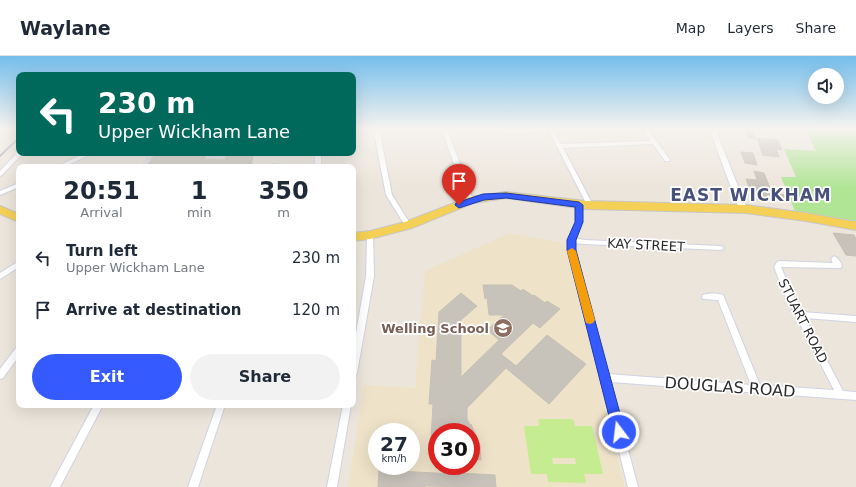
<!DOCTYPE html>
<style>
:root{--surface:#fff;--page:#f2f2f3;--text:#1f2937;--muted:#747a83;--line:#e0e1e3;--accent:#355aff}
body{margin:0;font-family:"DejaVu Sans",sans-serif;background:var(--page);color:var(--text);height:100vh;display:flex;flex-direction:column;font-size:15px;white-space:nowrap}
*{box-sizing:border-box;margin:0}
p{font-size:13px;color:var(--muted)}
.icon{flex:none;width:22px;height:22px;fill:none;stroke:currentColor;stroke-width:2;stroke-linecap:round;stroke-linejoin:round}
.map{position:relative;flex:1;overflow:hidden}
.sheet{position:absolute;left:16px;top:108px;width:340px;height:244px;display:flex;flex-direction:column;background:var(--surface);border-radius:8px;box-shadow:0 4px 16px #0002}
.sheet>*{flex:none}
.guide{position:absolute;left:16px;top:16px;width:340px;height:84px;border-radius:8px;box-shadow:0 4px 16px #0002;background:#00695c;color:#fff;overflow:hidden}
.fabs{position:absolute;left:808px;top:12px;display:grid;gap:8px}
.fabs a{display:grid;place-items:center;width:36px;height:36px;border-radius:50%;background:var(--surface);box-shadow:0 4px 16px #0002;font-size:20px}
.speed{position:absolute;left:368px;top:367px;display:flex;gap:8px;font-size:20px;font-weight:700;text-align:center}
.speed>*{display:grid;place-content:center;width:52px;height:52px;border-radius:50%;background:var(--surface);box-shadow:0 4px 16px #0002;line-height:1}
.speed small{font-size:10px;font-weight:400}
.speed .limit{border:6px solid #d22;background:#fff;color:#111}
.pin{position:absolute;display:grid;place-items:center;width:34px;height:34px;color:#fff;margin:-41px -17px;border-radius:50% 50% 50% 0;rotate:-45deg;box-shadow:0 0 4px #0007}
.pin .icon{rotate:45deg}
.me{position:absolute;width:44px;margin:-22px;rotate:345deg;stroke-linejoin:round;filter:drop-shadow(0 0 3px #0008)}
.turn{display:flex;align-items:center;gap:14px;height:84px;padding:0 16px;font-size:18px}
.turn .icon{width:52px;height:52px;stroke-width:2.5}
.turn b{display:block;font-size:28px;line-height:34px}
.eta{display:flex;justify-content:space-evenly;align-items:center;height:68px;text-align:center}
.eta b{font-size:24px;font-weight:600;line-height:28px}
.cta{display:flex;gap:8px;margin-top:auto;padding:8px 16px}
.cta a{flex:1;height:46px;border-radius:24px;background:var(--accent);color:#fff;font-size:16px;font-weight:600;line-height:46px;text-align:center}
.cta a+a{background:var(--page);color:var(--text)}
ul{padding:0;list-style:none}
li{display:flex;align-items:center;gap:12px;height:52px;padding:0 16px}
li div{flex:1}
li b{display:block;font-size:15px}
li em{font-style:normal}
header{display:flex;align-items:center;gap:24px;box-sizing:border-box;height:56px;padding:0 20px;background:var(--surface);border-bottom:1px solid var(--line)}
header strong{font-size:19px}
nav{display:flex;gap:22px;margin-inline-start:auto;font-size:14px}
.map>svg:first-child{display:block}
.industrial{fill:#dedce4}
.education{fill:#eee2c9;fill-rule:evenodd}
.green{fill:#b0e595}
.pitch{fill:#c5ec90;fill-rule:evenodd}
.building{fill:#c7c2ba;stroke:#c7c1b4}
.lines{fill:none;stroke-linecap:round;stroke-linejoin:round}
.minor-casing{stroke:#d0d3e3;stroke-width:2}
.tertiary-casing{stroke:#d0d3e3;stroke-width:2}
.primary-casing{stroke:#c7c7c7;stroke-width:2}
.minor{fill:#fff;fill-rule:evenodd}
.tertiary{fill:#fff;fill-rule:evenodd}
.primary{fill:#f4d057;fill-rule:evenodd}
.rail{stroke:#9da1b4;stroke-width:2}
.route{fill:#355aff;stroke:#223aa6}
.slow{fill:#f59e0b}
.labels{text-anchor:middle;dominant-baseline:central;stroke-width:3.5;stroke-linejoin:round;paint-order:stroke}
.street-label{font-size:13px;fill:#292929;stroke:#fff}
.education-label{font-size:13px;font-weight:bold;fill:#785e54;stroke:#fff;text-anchor:end}
.near-street-label{font-size:16px;fill:#292929;stroke:#fff}
.district-label{font-size:17px;font-weight:bold;letter-spacing:1px;fill:#48517b;stroke:#fff}
</style>
<header>
<strong>Waylane</strong>
<nav><a>Map</a><a>Layers</a><a>Share</a></nav>
</header>
<div class="map">
<svg width="856" height="431" viewBox="0 0 856 431">
<rect width="100%" height="100%" fill="#ece5db"/>
<polygon class="industrial" points="150,97 254,97 253,111 139,111"/>
<path class="education" d="M510,177L564,187L625,431H348L364,329L415,332L425,215ZM377,376H411V410H377ZM437,376H471V410H437Z"/>
<polygon class="green" points="805,72 856,72 856,168 795,155 781,121 796,121 784,93 816,95"/>
<path class="pitch" d="M538,363H573L575,370H592L603,418H584L586,427L548,426L547,418H531L524,370H539ZM552,402H575L576,408H553Z"/>
<g class="building">
<polygon points="745,73 752,73 756,83 748,82"/>
<polygon points="757,82 778,84 782,94 776,93 779,101 763,99"/>
<polygon points="741,96 753,97 757,109 745,107"/>
<polygon points="156,97 208,97 204,103 225,104 227,97 253,97 251,111 146,111"/>
<polygon points="754,115 764,117 772,137 785,139 788,146 752,140 746,123 757,124"/>
<polygon points="833,177 854,179 856,183 856,200 846,199"/>
<polygon points="483,229 512,229 521,235 523,233 533,240 534,239 545,247 547,245 560,253 540,272 533,267 501,298 516,310 547,279 586,308 549,348 506,312 467,352 467,363 471,371 471,368 480,389 481,404 471,403 471,376 437,376 437,402 430,401 433,348 429,348 432,304 436,305 439,256 461,237 477,250 461,264 461,321 499,284 487,274 504,259 489,259 487,241 485,243"/>
<polygon points="453,410 459,410 459,417 495,419 496,431 425,430 425,431 378,431 379,414 453,418"/>
</g>
<g class="lines">
<defs>
<g id="minor">
<polygon points="373,72 379,72 392,139 411,169 410,171 406,171 386,139"/>
<polygon points="441,72 447,72 473,144 472,145 468,145 467,144"/>
<polygon points="542,72 553,72 561,88 650,85 641,72 647,72 670,104 669,105 665,105 653,88 563,92 593,149 590,151 587,149 549,75 504,78 501,76 504,74"/>
<polygon points="18,96 19,96 19,97 23,97 2,119 0,120 0,115"/>
<polygon points="85,97 93,97 64,111 56,111"/>
<polygon points="320,97 335,97 332,99 321,100 321,111 315,111 315,99"/>
<polygon points="272,108 285,109 286,111 270,111 270,109"/>
<polygon points="19,127 19,131 0,139 0,135"/>
<path d="M579,147L582,149V166L575,182L584,184L721,190L724,192L721,194L584,188L574,187V192L608,318L751,329L718,244L703,243L702,241L703,239C709,237 717,237 723,239L724,241L760,329L834,334L784,237L774,211L777,206L779,205L833,207L831,203L834,200C838,202 841,206 842,210L841,212L781,211L792,237L802,256L856,260V266L805,262L843,335L856,336V344L610,326L638,431H628L568,192V184L576,166V149Z"/>
<polygon points="368,177 370,177 373,179 374,220 357,317 356,320 353,321 353,294 366,220 367,179"/>
<polygon points="19,205 19,211 0,223 0,217"/>
<polygon points="19,291 19,300 3,322 0,323 0,313 16,292"/>
<polygon points="94,349 103,349 60,431 50,431"/>
<polygon points="217,349 225,349 198,431 188,431"/>
<polygon points="343,349 351,349 337,431 327,431"/>
</g>
<polygon id="tertiary" points="709,72 715,72 747,153 746,155 743,156 739,153"/>
<g id="primary">
<polygon points="506,136 586,145 746,149 806,157 856,166 856,174 806,165 746,157 586,153 506,142 473,147 412,172 370,183 353,185 353,177 370,175 405,166 470,141"/>
<polygon points="0,150 19,158 19,166 0,158"/>
</g>
</defs>
<use href="#minor" class="minor-casing"/>
<use href="#tertiary" class="tertiary-casing"/>
<use href="#primary" class="primary-casing"/>
<use href="#minor" class="minor"/>
<use href="#tertiary" class="tertiary"/>
<use href="#primary" class="primary"/>
<polyline class="rail" points="0,100 19,82"/>
</g>
<linearGradient id="sky" x2="0" y2="1"><stop stop-color="#75beec"/><stop offset="0.55" stop-color="#f6f3ef"/><stop offset="1" stop-color="#f6f3ef" stop-opacity="0"/></linearGradient>
<rect width="856" height="132" fill="url(#sky)"/>
<polygon class="route" points="506,137 579,146 583,149 583,166 576,184 576,194 625,376 623,380 619,382 615,380 613,376 567,194 567,184 575,166 575,151 506,142 484,144 459,152 455,149 456,147 483,138"/>
<polygon class="slow" points="572,192 576,195 595,264 593,267 590,268 586,267 585,264 567,195"/>
<defs>
<symbol id="school-disc" viewBox="-11 -11 22 22"><circle r="9.5" fill="#8d6e63" stroke="#fff"/><path d="M0-5L7-2L0 1L-7-2ZM-4 1L0 2.5L4 1V4Q0 6-4 4Z" fill="#fff"/></symbol>
</defs>
<g fill-rule="evenodd">
<use href="#school-disc" x="492" y="261" width="22" height="22"/>
</g>
<g class="labels">
<g class="street-label">
<text transform="translate(646 189) rotate(3)">KAY STREET</text>
<text transform="translate(803 265) rotate(63)">STUART ROAD</text>
</g>
<g class="education-label">
<text x="489" y="272">Welling School</text>
</g>
<g class="near-street-label">
<text transform="translate(730 331) rotate(4)">DOUGLAS ROAD</text>
</g>
<g class="district-label">
<text x="751" y="139">EAST WICKHAM</text>
</g>
</g>
</svg>
<div class="fabs">
<a><svg class="icon" aria-label="sound" viewBox="0 0 24 24"><path d="M4 9h4l5-4v14l-5-4H4zM17 9q2 3 0 6"/></svg></a>
</div>
<div class="speed"><div>27<small>km/h</small></div><div class="limit">30</div></div>
<div class="pin" style="left:459px;top:149px;background:#d93025"><svg class="icon" aria-label="arrive" viewBox="0 0 24 24"><path d="M6 21V4h12l-3 4 3 4H6"/></svg></div>
<svg class="me" style="left:619px;top:376px" viewBox="-20 -20 40 40"><circle r="17" fill="#355aff" stroke="#fff" stroke-width="3"/><path d="M0-11L8 9 0 5-8 9z" fill="#fff"/></svg>
<div class="guide">
<div class="turn"><svg class="icon" aria-label="left" viewBox="0 0 24 24"><path d="M17 20v-9H6M10 6l-5 5 5 5"/></svg><div><b>230 m</b>Upper Wickham Lane</div></div>
</div>
<section class="sheet">
<div class="eta">
<div><b>20:51</b><p>Arrival</p></div>
<div><b>1</b><p>min</p></div>
<div><b>350</b><p>m</p></div>
</div>
<ul>
<li><svg class="icon" aria-label="left" viewBox="0 0 24 24"><path d="M17 20v-9H6M10 6l-5 5 5 5"/></svg><div><b>Turn left</b><p>Upper Wickham Lane</p></div><em>230 m</em></li>
<li><svg class="icon" aria-label="arrive" viewBox="0 0 24 24"><path d="M6 21V4h12l-3 4 3 4H6"/></svg><div><b>Arrive at destination</b></div><em>120 m</em></li>
</ul>
<div class="cta"><a>Exit</a><a>Share</a></div>
</section>
</div>
